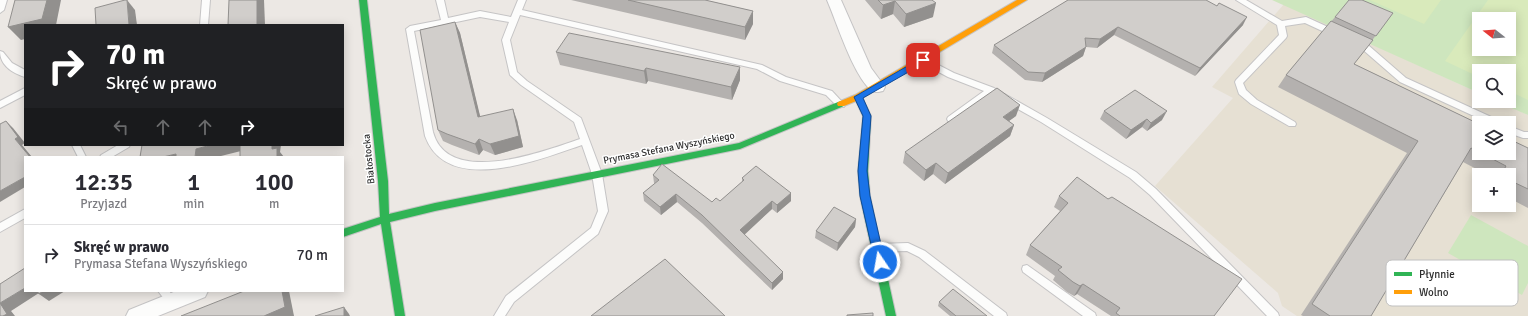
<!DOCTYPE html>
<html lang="pl">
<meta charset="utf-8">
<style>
:root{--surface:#fff;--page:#f2f2f3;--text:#2b2b33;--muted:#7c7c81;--line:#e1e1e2}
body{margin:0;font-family:Signika,sans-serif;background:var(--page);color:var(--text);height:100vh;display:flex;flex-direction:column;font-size:15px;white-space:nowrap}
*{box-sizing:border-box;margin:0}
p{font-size:13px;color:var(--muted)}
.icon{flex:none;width:22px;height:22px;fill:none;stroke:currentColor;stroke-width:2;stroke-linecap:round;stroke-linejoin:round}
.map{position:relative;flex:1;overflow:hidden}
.details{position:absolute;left:24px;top:156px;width:320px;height:136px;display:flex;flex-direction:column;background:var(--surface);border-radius:0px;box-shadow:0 2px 10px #0003}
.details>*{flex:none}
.banner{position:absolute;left:24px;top:24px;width:320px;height:122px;border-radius:0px;box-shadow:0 2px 10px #0003;background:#202124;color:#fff;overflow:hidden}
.needle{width:26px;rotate:287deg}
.tools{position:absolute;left:1472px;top:12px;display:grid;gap:8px}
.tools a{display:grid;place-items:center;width:44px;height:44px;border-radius:0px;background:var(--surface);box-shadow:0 2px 10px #0003;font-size:20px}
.pin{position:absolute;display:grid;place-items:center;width:34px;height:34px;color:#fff;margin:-17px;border-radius:8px;box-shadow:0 2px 6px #0006}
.me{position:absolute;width:44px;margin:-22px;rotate:348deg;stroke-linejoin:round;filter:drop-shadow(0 0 3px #0008)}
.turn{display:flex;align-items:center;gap:14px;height:84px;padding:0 16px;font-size:18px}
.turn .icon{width:52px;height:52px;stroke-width:2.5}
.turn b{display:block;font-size:28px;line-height:34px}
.lanes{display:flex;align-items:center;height:38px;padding:0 16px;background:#0003;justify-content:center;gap:20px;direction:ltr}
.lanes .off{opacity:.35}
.eta{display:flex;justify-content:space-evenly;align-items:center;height:68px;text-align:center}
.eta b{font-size:24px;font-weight:600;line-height:28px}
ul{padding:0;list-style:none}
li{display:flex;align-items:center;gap:12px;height:60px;padding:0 16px;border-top:1px solid var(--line)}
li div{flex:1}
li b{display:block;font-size:15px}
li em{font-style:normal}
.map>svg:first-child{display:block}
.education{fill:#e6e0d3;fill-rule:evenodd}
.green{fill:#cee6be;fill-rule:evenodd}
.pitch{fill:#d9eabb;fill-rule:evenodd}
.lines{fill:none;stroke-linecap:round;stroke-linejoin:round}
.lane-casing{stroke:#c5c4c5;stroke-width:2}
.street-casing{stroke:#c5c4c5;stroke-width:2}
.fast-casing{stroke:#c5c4c5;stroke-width:2}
.slow-casing{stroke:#c5c4c5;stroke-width:2}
.lane{fill:#fcfcfb;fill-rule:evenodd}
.street{fill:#fcfcfb;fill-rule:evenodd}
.fast{fill:#30b455;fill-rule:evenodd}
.slow{fill:#ff9f0a;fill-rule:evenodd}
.wall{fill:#b4b1af}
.shaded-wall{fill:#92908e}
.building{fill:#d1cecb;stroke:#92908e}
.route{fill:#1a73e8;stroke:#114b97}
.labels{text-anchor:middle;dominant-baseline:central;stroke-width:3;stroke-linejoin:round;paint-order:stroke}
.street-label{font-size:10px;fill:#2e2e2e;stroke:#fff}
.key{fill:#fff;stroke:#c0c0c0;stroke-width:1}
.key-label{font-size:11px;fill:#2e2e2e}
</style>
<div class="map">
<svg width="1528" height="316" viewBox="0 0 1528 316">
<rect width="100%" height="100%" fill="#ece8e4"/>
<path class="education" d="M1284,4L1479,93V101H1497L1528,115V316H1297L1282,306L1278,293L1155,186L1233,98L1212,87ZM1479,123H1509V153H1479ZM1479,175H1509V205H1479Z"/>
<g class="green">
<path d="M1272,0H1528V115L1496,101H1509V71H1479V93ZM1479,19H1509V49H1479Z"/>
<polygon points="1471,215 1528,246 1528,283 1522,295 1448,253"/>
</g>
<g class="pitch">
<polygon points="1370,0 1441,0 1424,24"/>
<path d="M1488,0H1528V100L1509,91V71H1479V77L1445,61ZM1479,19H1509V49H1479Z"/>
</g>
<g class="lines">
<defs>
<g id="lane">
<polygon points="0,0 7,0 4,10 0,13"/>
<polygon points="202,0 210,0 208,25 200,25"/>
<path d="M436,0H444L448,18L480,11L511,17L518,0H526L522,10L762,65L786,77L832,91L845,105L844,107H838L826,95L780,81L757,69L520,15L510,40L517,72L527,81L581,118L602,174L608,211L598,234L514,302L505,316H494L506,296L591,228L598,211L592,174L582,145C541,159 447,197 425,136L406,29L410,26L441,20ZM480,17L509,22L502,40L510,75L521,85L574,122L580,139C545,151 448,188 433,132L414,31Z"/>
<polygon points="1236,0 1246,0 1282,21 1306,17 1339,32 1340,34 1339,36 1333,36 1305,23 1285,26 1287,36 1286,38 1243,83 1246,90 1257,100 1295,122 1296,124 1295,126 1289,126 1251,104 1239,94 1235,82 1236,80 1279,35 1277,25"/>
<polygon points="1357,40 1368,45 1406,78 1500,121 1501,123 1489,123 1400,82 1362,49 1353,43"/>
<path d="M0,51L3,52L12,63L25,70V77C12,73 0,65 0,51Z"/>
<polygon points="923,57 954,73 994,88 1047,118 1136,172 1156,189 1278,313 1279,316 1267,316 1150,195 1130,178 1041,122 991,94 954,121 948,121 947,119 948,117 984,91 948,77 920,62 919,60"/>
<polygon points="25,88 25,95 0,108 0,101"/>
<polygon points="1509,126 1524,132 1528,132 1528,138 1523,138 1509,133"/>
<polygon points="72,145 80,145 86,157 78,157"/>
<polygon points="118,145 130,145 129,147 112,157 100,157 101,155"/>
<polygon points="25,209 25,218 0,232 0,223"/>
<polygon points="908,243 925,251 1006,313 1007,316 994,316 919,257 907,251 877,252 874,251 872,248 874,245 877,244"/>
<polygon points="1027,265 1095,313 1096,316 1083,316 1023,272 1022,269 1023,266"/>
<polygon points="158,291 169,291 177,301 176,304 172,306 168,304"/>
</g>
<g id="street">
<path d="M827,0H841L871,68L885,87L883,91C878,92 874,93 871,90C853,75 837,23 827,0Z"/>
<polygon points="176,291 208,291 205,297 158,316 126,316 129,310"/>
</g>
<g id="fast">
<polygon points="359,0 367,0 388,181 389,214 435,203 739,143 838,102 841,101 845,104 844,106 740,149 435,211 390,222 405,316 395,316 381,224 343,237 343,229 380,217 378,181"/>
<polygon points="858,94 861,95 871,116 868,171 870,196 896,316 886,316 860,196 858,171 863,116 854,97"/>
</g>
<polygon id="slow" points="1017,0 1027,0 861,99 844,106 838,106 837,104 838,102 855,95"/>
</defs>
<use href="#lane" class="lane-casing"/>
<use href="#street" class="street-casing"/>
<use href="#fast" class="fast-casing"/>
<use href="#slow" class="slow-casing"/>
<use href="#lane" class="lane"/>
<use href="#street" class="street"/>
<use href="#fast" class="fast"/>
<use href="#slow" class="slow"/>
</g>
<g class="wall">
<polygon points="571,0 705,0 753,11 753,24 745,40"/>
<polygon points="865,0 932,0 933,17 904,27 893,14 881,19"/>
<polygon points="1068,0 1243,25 1195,76 1114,35 1097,48 1086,47 1083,56 1042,82 1025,80 992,53 994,45"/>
<polygon points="1393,13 1354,64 1479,124 1479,153 1509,153 1528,148 1528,208 1509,198 1509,175 1488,175 1463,162 1371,316 1303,316 1301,315 1407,153 1278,87 1286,75 1335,17"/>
<polygon points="455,22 460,33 480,117 517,120 523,147 495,155 483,150 479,155 452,145 443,141 438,130"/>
<polygon points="556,52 740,80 732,100 648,81 646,84 560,65"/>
<polygon points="1104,111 1162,120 1147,131 1142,127 1126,139 1100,119"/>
<polygon points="1016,116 1009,121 1014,125 1010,136 945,184 933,174 924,181 903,163 905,152"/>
<polygon points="653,175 712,202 720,201 742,182 742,178 791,201 777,213 772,209 744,234 783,279 772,290 702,223 677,202 661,215 644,201 643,193 655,183 654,183"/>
<polygon points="1077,177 1214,316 1111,316 1077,294 1074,296 1067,292 1053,280 1055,276 1026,255 1030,245 1060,211 1054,207 1059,196"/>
<polygon points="856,219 855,227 837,251 815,238 816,231"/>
<polygon points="939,302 987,316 950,316 938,306"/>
</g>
<g class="shaded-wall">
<polygon points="47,0 61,0 56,25 25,25 25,39 21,40 8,27"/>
<polygon points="127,0 135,10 137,25 129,25"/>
<polygon points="257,0 264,0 265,25 257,25"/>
<polygon points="895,1 893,14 881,19 883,5"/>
<polygon points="936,3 933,17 904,27 906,14"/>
<polygon points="753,11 753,24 745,40 745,27"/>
<polygon points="1247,17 1243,25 1195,76 1200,68"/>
<polygon points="455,22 460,33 483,128 478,117"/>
<polygon points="1118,27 1114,35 1097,48 1100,39"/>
<polygon points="1086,47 1083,56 1042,82 1045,73"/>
<polygon points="740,67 740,80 732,100 731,87"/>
<polygon points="646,68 648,81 646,84 644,71"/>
<polygon points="1020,105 1016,116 999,128 1003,117"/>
<polygon points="513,109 517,120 523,147 495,155 490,144"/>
<polygon points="1167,111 1162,120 1147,131 1151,123"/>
<polygon points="1147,119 1142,127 1126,139 1131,130"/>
<polygon points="6,121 13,128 25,143 22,145 32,157 30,157 15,139"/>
<polygon points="1014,125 1010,136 945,184 948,173"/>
<polygon points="479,139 483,150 479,155 475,144"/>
<polygon points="211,145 246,145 249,149 217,157 195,157 196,149"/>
<polygon points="272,145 281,145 280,152 284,157 277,157 272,149"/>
<polygon points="176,154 179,157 163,157"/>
<polygon points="936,163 933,174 924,181 926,170"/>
<polygon points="25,177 25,187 0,202 0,191"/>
<polygon points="791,193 791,201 777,213 777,205"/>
<polygon points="676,194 677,202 661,215 660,207"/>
<polygon points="772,201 772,209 741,238 740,230"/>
<polygon points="856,219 855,227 837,251 838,243"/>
<polygon points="783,272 783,279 772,290 772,283"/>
<polygon points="1083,284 1077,294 1074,296 1080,286"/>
<polygon points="25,288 25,291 42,291 11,311 15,316 3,316 0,303"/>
<polygon points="43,291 65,291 49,301 39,294"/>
<polygon points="282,291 289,291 294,316 264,316"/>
<polygon points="344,307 349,314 350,316 344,316"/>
</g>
<g class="building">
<polygon points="15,0 47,0 42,19 8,27"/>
<polygon points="125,0 127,0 129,25 96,25 95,8"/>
<polygon points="229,0 257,0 257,25 228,25"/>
<polygon points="628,0 705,0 753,11 745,27"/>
<polygon points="878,0 932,0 936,3 906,14 895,1 883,5"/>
<polygon points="1068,0 1206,0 1217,6 1219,3 1247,17 1200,68 1118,27 1100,39 1085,38 1086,47 1045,73 1028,72 994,45"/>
<polygon points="1349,0 1362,0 1393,13 1376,36 1335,17"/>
<polygon points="1331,21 1373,40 1354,64 1479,124 1479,152 1471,148 1371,316 1330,316 1312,304 1418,141 1286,75"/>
<polygon points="455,22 478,117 513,109 519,136 490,144 479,139 475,144 447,134 438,130 420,30"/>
<polygon points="569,33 740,67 731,87 646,68 644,71 556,52"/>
<polygon points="997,88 1020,105 1003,117 1014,125 948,173 936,163 926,170 905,152"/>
<polygon points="1135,90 1167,111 1151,123 1147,119 1131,130 1104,111"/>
<polygon points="6,121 18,137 15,139 30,157 25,157 25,177 0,191 0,124"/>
<polygon points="1509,139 1528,148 1528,189 1509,180 1509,175 1501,175 1506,166 1481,153 1509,153"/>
<polygon points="142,145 211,145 196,149 195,157 176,157 176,154 163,157 140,157"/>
<polygon points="240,145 272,145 272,149 277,148 277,157 240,157"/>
<polygon points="662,164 712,202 716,198 720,201 744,180 742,178 756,166 791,193 777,205 772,201 740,230 783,272 772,283 702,215 676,194 660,207 643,193 659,180 653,175"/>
<polygon points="1077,177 1108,199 1112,197 1242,279 1214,316 1120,316 1116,313 1120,308 1083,284 1080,286 1073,282 1058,270 1062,267 1030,245 1068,203 1059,196"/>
<polygon points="834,207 856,219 838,243 816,231"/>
<polygon points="665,259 725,316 591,316"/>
<polygon points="25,268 25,288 0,303 7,314 3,316 0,316 0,284"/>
<polygon points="953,289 987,316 956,316 939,302"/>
<polygon points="37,291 43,291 39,294"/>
<polygon points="244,291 282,291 285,307 264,316 181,316"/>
<polygon points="344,307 344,316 315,316"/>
<polygon points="873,313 873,316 847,316 847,315"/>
</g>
<polygon class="route" points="923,57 926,58 926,62 863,98 871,116 867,171 870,196 885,262 880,266 875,262 860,196 858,171 863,116 854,97"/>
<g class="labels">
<g class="street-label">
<text transform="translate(669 148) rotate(-11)">Prymasa Stefana Wyszyńskiego</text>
<text transform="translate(369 159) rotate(-96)">Białostocka</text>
</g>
</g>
<rect x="1386" y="260" width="132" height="46" rx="6" class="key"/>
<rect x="1394" y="272" width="18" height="4" fill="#30b455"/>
<rect x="1394" y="290" width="18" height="4" fill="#ff9f0a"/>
<g class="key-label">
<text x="1419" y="278">Płynnie</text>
<text x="1419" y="296">Wolno</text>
</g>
</svg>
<div class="tools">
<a><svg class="needle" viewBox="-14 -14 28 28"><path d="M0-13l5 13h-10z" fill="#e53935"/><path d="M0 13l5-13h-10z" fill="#7c7c81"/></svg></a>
<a><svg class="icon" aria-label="search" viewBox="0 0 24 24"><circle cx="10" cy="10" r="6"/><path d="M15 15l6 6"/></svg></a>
<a><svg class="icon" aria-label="layers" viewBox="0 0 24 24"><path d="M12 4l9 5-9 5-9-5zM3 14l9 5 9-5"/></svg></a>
<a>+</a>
</div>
<div class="pin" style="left:923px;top:60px;background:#d93025"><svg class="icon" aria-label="arrive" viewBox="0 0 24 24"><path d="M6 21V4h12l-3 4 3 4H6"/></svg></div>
<svg class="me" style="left:880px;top:262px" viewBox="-20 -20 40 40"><circle r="17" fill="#1a73e8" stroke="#fff" stroke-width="3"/><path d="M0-11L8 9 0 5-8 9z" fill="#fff"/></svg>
<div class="banner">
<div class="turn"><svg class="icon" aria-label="right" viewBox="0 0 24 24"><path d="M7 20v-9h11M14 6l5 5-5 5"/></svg><div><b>70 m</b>Skręć w prawo</div></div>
<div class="lanes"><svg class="icon off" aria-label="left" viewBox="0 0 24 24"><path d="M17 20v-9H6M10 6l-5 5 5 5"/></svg><svg class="icon off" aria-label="ahead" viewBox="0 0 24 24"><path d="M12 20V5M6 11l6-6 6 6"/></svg><svg class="icon off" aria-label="ahead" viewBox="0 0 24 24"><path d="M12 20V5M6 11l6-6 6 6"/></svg><svg class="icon" aria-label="right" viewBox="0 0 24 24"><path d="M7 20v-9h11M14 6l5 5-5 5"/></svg></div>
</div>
<section class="details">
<div class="eta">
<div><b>12:35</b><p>Przyjazd</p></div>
<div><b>1</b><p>min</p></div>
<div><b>100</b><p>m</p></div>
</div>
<ul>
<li><svg class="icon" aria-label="right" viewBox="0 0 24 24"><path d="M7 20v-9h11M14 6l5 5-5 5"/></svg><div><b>Skręć w prawo</b><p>Prymasa Stefana Wyszyńskiego</p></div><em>70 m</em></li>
</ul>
</section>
</div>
